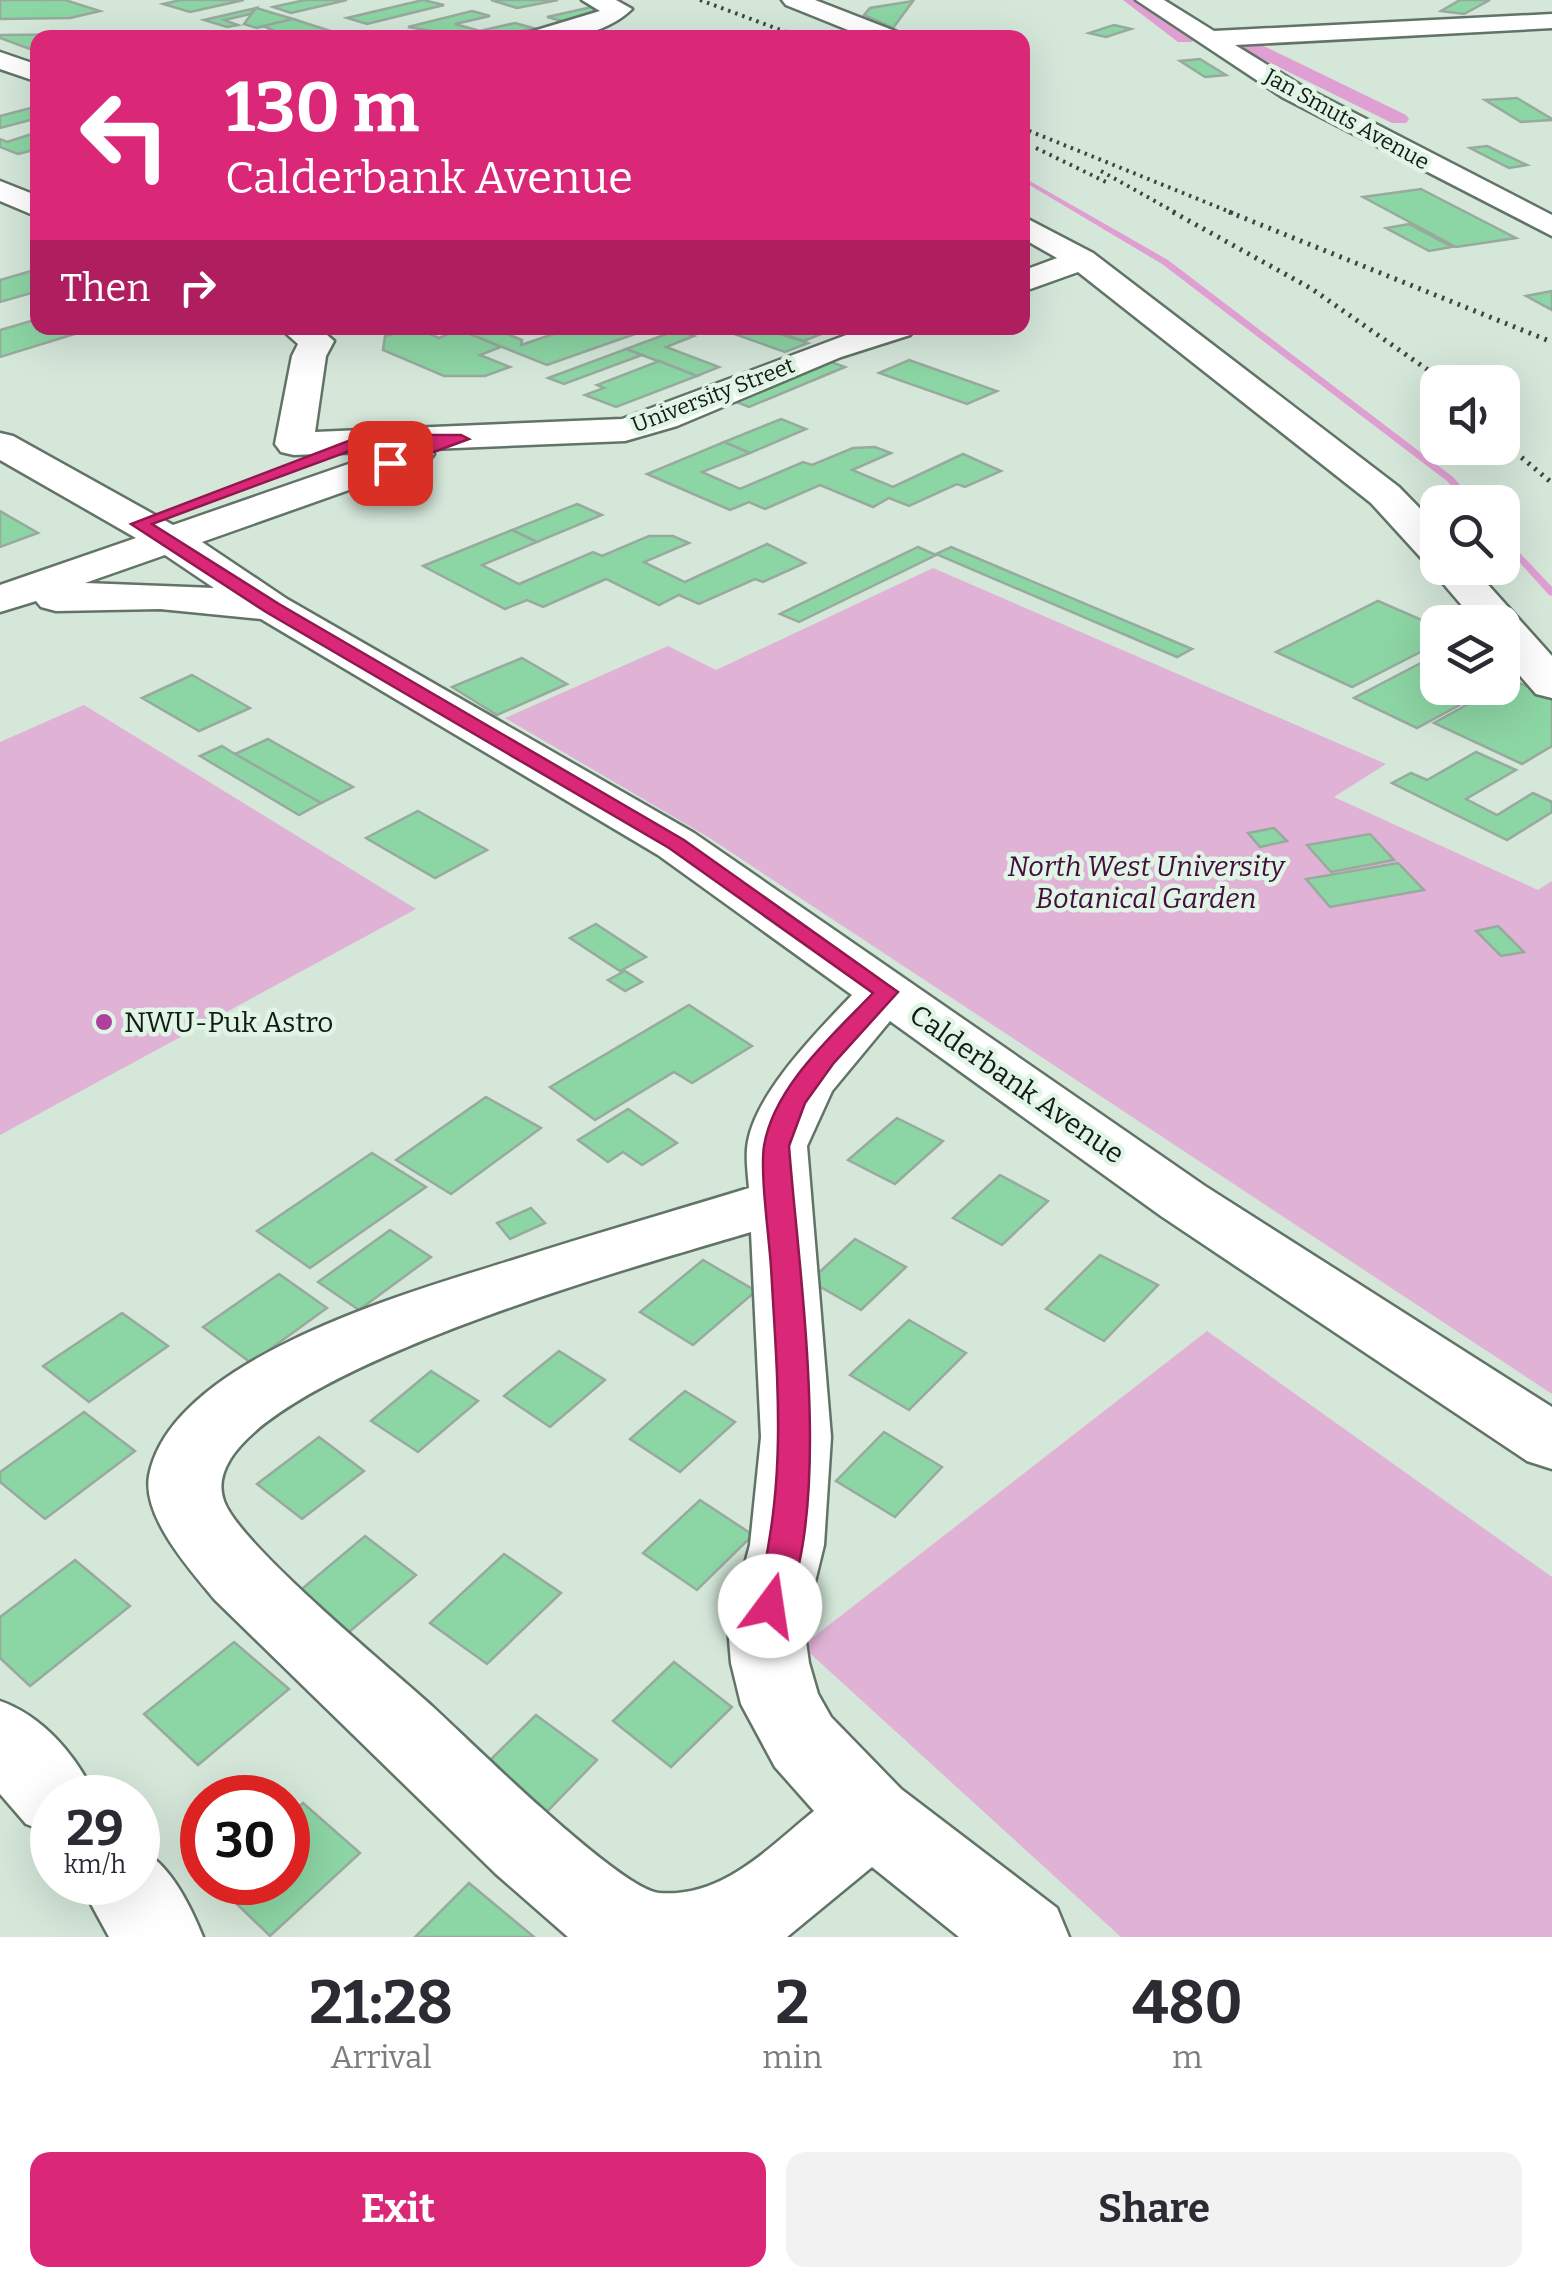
<!DOCTYPE html>
<style>
:root{--surface:#fff;--page:#f2f2f3;--text:#2b2b33;--muted:#7c7c81;--accent:#db2777}
body{margin:0;font-family:Bitter,serif;background:var(--page);color:var(--text);height:100vh;display:flex;flex-direction:column;font-size:38px;white-space:nowrap}
*{box-sizing:border-box;margin:0}
p{font-size:32px;color:var(--muted)}
.icon{flex:none;width:55px;height:55px;fill:none;stroke:currentColor;stroke-width:2;stroke-linecap:round;stroke-linejoin:round}
.map{position:relative;height:1937px;overflow:hidden}
.panel{display:flex;flex-direction:column;background:var(--surface);flex:1}
.panel>*{flex:none}
.top-card{position:absolute;left:30px;top:30px;width:1000px;height:305px;border-radius:20px;box-shadow:0 10px 40px #0002;background:#db2777;color:#fff;overflow:hidden}
.fabs{position:absolute;left:1420px;top:365px;display:grid;gap:20px}
.fabs a{display:grid;place-items:center;width:100px;height:100px;border-radius:20px;background:var(--surface);box-shadow:0 10px 40px #0002;font-size:50px}
.speed{position:absolute;left:30px;top:1775px;display:flex;gap:20px;font-size:50px;font-weight:700;text-align:center}
.speed>*{display:grid;place-content:center;width:130px;height:130px;border-radius:50%;background:var(--surface);box-shadow:0 10px 40px #0002;line-height:1}
.speed small{font-size:25px;font-weight:400}
.speed .limit{border:15px solid #d22;background:#fff;color:#111}
.pin{position:absolute;display:grid;place-items:center;width:85px;height:85px;color:#fff;margin:-42px;border-radius:20px;box-shadow:0 5px 15px #0006}
.me{position:absolute;width:110px;margin:-55px;rotate:14deg;stroke-linejoin:round;filter:drop-shadow(0 0 8px #0008)}
.turn{display:flex;align-items:center;gap:35px;height:210px;padding:0 30px;font-size:45px}
.turn .icon{width:130px;height:130px;stroke-width:2.5}
.turn b{display:block;font-size:70px;line-height:85px}
.then{display:flex;align-items:center;height:95px;padding:0 30px;background:#0003;gap:20px;font-size:38px}
.eta{display:flex;justify-content:space-evenly;align-items:center;height:170px;text-align:center}
.eta b{font-size:60px;font-weight:700;line-height:70px}
.cta{display:flex;gap:20px;margin-top:auto;padding:20px 30px}
.cta a{flex:1;height:115px;border-radius:20px;background:var(--accent);color:#fff;font-size:40px;font-weight:700;line-height:115px;text-align:center}
.cta a+a{background:var(--page);color:var(--text)}
.map>svg:first-child{display:block}
.green{fill:#e0b2d6}
.lines{fill:none;stroke-linecap:round;stroke-linejoin:round}
.stream{fill:#e09fd3;fill-rule:evenodd}
.canal{fill:#e09fd3;fill-rule:evenodd}
.building{fill:#8cd5a4;stroke:#98aa9d;stroke-width:2.5}
.minor-casing{stroke:#627367;stroke-width:5}
.minor{fill:#fff;fill-rule:evenodd}
.rail-far1{stroke:#3d463f;stroke-width:4;stroke-dasharray:2.5 5;stroke-linecap:butt}
.rail{stroke:#3d463f;stroke-width:5;stroke-dasharray:2.5 6;stroke-linecap:butt}
.route{fill:#db2777;stroke:#8e194d;stroke-width:2.5}
.poi-dot{fill:#ae409e;stroke:#e1f5e7;stroke-width:4}
.labels{text-anchor:middle;dominant-baseline:central;stroke-width:9;stroke-linejoin:round;paint-order:stroke}
.far-street-label{font-size:22px;fill:#141b16;stroke:#e1f5e7}
.park-label{font-size:28px;font-style:italic;fill:#450d3e;stroke:#e1f5e7}
.poi-label{font-size:28px;fill:#141b16;stroke:#e1f5e7;text-anchor:start}
.street-label{font-size:28px;fill:#141b16;stroke:#e1f5e7}
</style>
<div class="map">
<svg width="1552" height="1937" viewBox="0 0 1552 1937">
<rect width="100%" height="100%" fill="#d4e7d9"/>
<g class="green">
<polygon points="933,568 1386,764 1334,797 1538,890 1552,881 1552,1394 708,837 505,718 668,646 716,670"/>
<polygon points="84,705 416,909 0,1135 0,742"/>
<polygon points="1207,1331 1552,1577 1552,1937 1121,1937 802,1646"/>
</g>
<g class="lines">
<g class="stream">
<polygon points="1028,180 1168,260 1453,477 1475,502 1467,502 1447,481 1162,264 1026,183 1025,182"/>
<polygon points="1502,534 1552,587 1552,596 1549,595 1502,543"/>
</g>
<g class="canal">
<polygon points="1123,0 1144,0 1194,38 1192,42 1178,42"/>
<polygon points="1239,34 1406,115 1409,119 1406,123 1392,123 1232,44 1230,40"/>
</g>
</g>
<g class="building">
<polygon points="0,0 65,0 100,11 70,18 0,19"/>
<polygon points="181,0 244,0 190,12 163,4"/>
<polygon points="305,0 347,0 291,13 273,7"/>
<polygon points="423,0 444,5 367,24 347,18"/>
<polygon points="491,0 558,0 517,8"/>
<polygon points="1460,0 1490,0 1464,14 1441,11"/>
<polygon points="913,1 893,28 864,15 870,8"/>
<polygon points="596,6 610,9 562,21 547,17"/>
<polygon points="256,8 293,19 257,28 244,24"/>
<polygon points="256,8 250,14 224,20 238,25 227,27 204,20"/>
<polygon points="472,11 490,16 455,24 480,31 515,23 533,28 493,38 455,38 460,36 408,27"/>
<polygon points="293,19 352,38 277,32 263,26"/>
<polygon points="1114,25 1131,29 1106,37 1089,33"/>
<polygon points="106,34 115,38 38,38 38,52 0,38 0,35"/>
<polygon points="1200,59 1226,75 1205,77 1180,61"/>
<polygon points="1517,98 1552,119 1552,120 1521,122 1485,100"/>
<polygon points="38,106 38,118 0,128 0,116"/>
<polygon points="38,132 38,149 18,154 0,147 0,139 7,142"/>
<polygon points="1487,146 1527,165 1509,168 1470,148"/>
<polygon points="1421,189 1516,238 1456,247 1363,197"/>
<polygon points="1409,224 1452,247 1429,251 1386,228"/>
<polygon points="38,269 38,291 0,302 0,280"/>
<polygon points="1552,291 1552,310 1526,296"/>
<polygon points="38,319 38,328 94,328 0,357 0,330"/>
<polygon points="415,328 439,338 460,329 501,347 480,355 510,367 485,376 444,376 383,350 385,336"/>
<polygon points="455,328 493,328 522,340 521,345 571,328 652,328 547,365"/>
<polygon points="735,328 762,328 808,343 785,352 726,331"/>
<polygon points="781,328 836,328 804,341 773,331"/>
<polygon points="677,330 694,336 666,347 719,367 697,376 626,349"/>
<polygon points="626,349 642,355 564,384 548,378"/>
<polygon points="909,360 997,391 967,404 879,373"/>
<polygon points="659,361 697,376 616,407 585,395 604,388 597,385"/>
<polygon points="828,361 845,367 749,407 731,400"/>
<polygon points="781,419 806,429 750,453 724,442"/>
<polygon points="724,442 750,453 702,472 740,489 803,462 812,465 853,448 875,447 891,453 852,470 893,487 963,454 1001,471 965,487 957,484 909,506 889,498 873,507 820,485 765,509 749,502 730,510 647,474"/>
<polygon points="577,504 602,515 537,542 512,530"/>
<polygon points="0,511 38,533 0,547"/>
<polygon points="512,530 537,542 482,565 519,584 593,552 602,556 649,536 673,536 689,543 644,562 685,582 767,544 805,563 763,582 755,579 699,604 679,595 659,605 606,579 543,607 527,600 505,609 423,566"/>
<polygon points="918,547 936,555 799,622 780,614"/>
<polygon points="951,547 1192,649 1177,657 936,554"/>
<polygon points="1378,601 1438,627 1438,643 1352,687 1276,652"/>
<polygon points="1438,654 1438,688 1491,688 1417,728 1354,698"/>
<polygon points="522,658 567,684 497,715 452,687"/>
<polygon points="192,675 250,708 199,731 142,698"/>
<polygon points="1512,680 1552,697 1552,746 1522,764 1434,723"/>
<polygon points="268,739 353,787 321,803 235,754"/>
<polygon points="222,746 235,754 321,803 299,815 200,756"/>
<polygon points="1476,752 1516,770 1466,799 1497,815 1533,793 1552,802 1552,812 1507,840 1392,783 1411,773 1427,780"/>
<polygon points="418,811 487,850 435,878 366,838"/>
<polygon points="1274,828 1287,841 1260,847 1248,833"/>
<polygon points="1370,834 1394,860 1331,872 1307,845"/>
<polygon points="1398,863 1424,890 1330,907 1306,879"/>
<polygon points="596,924 646,957 620,971 570,938"/>
<polygon points="1498,926 1524,952 1501,956 1476,931"/>
<polygon points="625,971 642,982 625,991 608,980"/>
<polygon points="689,1005 752,1046 692,1083 674,1072 595,1120 550,1087"/>
<polygon points="486,1097 541,1128 451,1194 396,1160"/>
<polygon points="628,1109 677,1143 642,1165 623,1152 608,1162 578,1140"/>
<polygon points="897,1118 943,1141 895,1184 848,1160"/>
<polygon points="372,1153 426,1187 310,1268 257,1231"/>
<polygon points="1000,1175 1048,1201 1002,1245 953,1218"/>
<polygon points="531,1208 545,1223 510,1239 497,1223"/>
<polygon points="390,1230 431,1257 359,1310 318,1282"/>
<polygon points="855,1239 906,1267 861,1310 810,1281"/>
<polygon points="1100,1255 1158,1285 1104,1341 1046,1309"/>
<polygon points="703,1260 756,1291 693,1345 640,1312"/>
<polygon points="279,1274 327,1308 251,1363 203,1327"/>
<polygon points="122,1313 168,1346 89,1402 43,1366"/>
<polygon points="909,1320 966,1353 909,1410 850,1375"/>
<polygon points="559,1351 605,1380 550,1427 504,1396"/>
<polygon points="431,1371 478,1401 418,1452 371,1421"/>
<polygon points="685,1391 735,1422 680,1472 630,1439"/>
<polygon points="84,1412 135,1451 45,1519 0,1482 0,1472"/>
<polygon points="884,1432 942,1467 895,1517 836,1481"/>
<polygon points="319,1437 364,1471 302,1519 257,1484"/>
<polygon points="700,1500 753,1535 697,1590 643,1553"/>
<polygon points="365,1536 416,1575 335,1644 284,1604"/>
<polygon points="504,1554 561,1593 487,1664 430,1623"/>
<polygon points="75,1560 130,1606 30,1686 0,1658 0,1617"/>
<polygon points="234,1642 289,1689 198,1765 144,1714"/>
<polygon points="674,1662 732,1707 671,1767 613,1721"/>
<polygon points="536,1715 597,1760 535,1824 473,1777"/>
<polygon points="303,1803 360,1853 270,1936 214,1882 288,1882 288,1816"/>
<polygon points="469,1883 534,1937 415,1937"/>
</g>
<g class="lines">
<defs>
<g id="minor">
<path d="M582,0H616L632,9C603,37 563,38 524,38L527,33L600,11Z"/>
<polygon points="782,0 815,0 900,33 903,38 868,38 786,5"/>
<polygon points="1136,0 1164,0 1214,31 1552,14 1552,28 1235,45 1300,85 1552,215 1552,236 1282,97"/>
<polygon points="0,52 38,65 38,82 0,69"/>
<polygon points="0,181 38,196 38,217 0,201"/>
<polygon points="1022,216 1093,253 1399,487 1438,527 1438,568 1473,568 1552,656 1552,698 1536,694 1502,655 1502,622 1476,622 1430,568 1434,562 1423,560 1371,503 1078,272 1022,292 1022,271 1057,258 1022,238"/>
<path d="M280,328H319L334,341L326,356L315,432L622,419L865,328H915L910,335L841,357L677,426L625,441L431,449L434,454L428,462L202,542L287,599L694,833L1205,1186L1552,1407V1469L1527,1461L1161,1216L890,1021L832,1091L807,1146L831,1437L824,1545L804,1627L809,1663L818,1694L831,1717L901,1789L1057,1908L1069,1937H959L872,1867L787,1937H568L496,1874L215,1600C191,1571 142,1517 149,1476C171,1357 417,1290 516,1259C593,1234 671,1212 749,1188C748,1176 746,1162 747,1149C751,1097 818,1031 852,995L658,855L261,619L160,609L56,611L41,607L36,601L0,612V585L136,538L0,460V433L13,436L173,525L386,451L294,455L281,452L275,444L292,356L298,344ZM165,555L214,588L85,583ZM751,1232L761,1437L750,1545L728,1627L731,1663L741,1704L775,1767L814,1811C768,1848 723,1898 659,1893C619,1889 470,1741 433,1707C390,1668 240,1545 224,1501C182,1387 670,1257 751,1232Z"/>
<path d="M0,1701C43,1716 77,1756 96,1798H52V1834L26,1824L0,1794Z"/>
<path d="M138,1849C169,1861 191,1907 203,1937H109L79,1882H138Z"/>
</g>
</defs>
<use href="#minor" class="minor-casing"/>
<use href="#minor" class="minor"/>
<g class="rail-far1">
<polyline points="700,0 802,38"/>
<polyline points="1022,128 1235,214"/>
<polyline points="1036,148 1108,183"/>
<polyline points="1101,171 1178,214"/>
</g>
<g class="rail">
<polyline points="1173,212 1312,289 1445,382"/>
<polyline points="1229,212 1552,342"/>
<polyline points="1502,441 1552,483"/>
</g>
</g>
<path class="route" d="M364,435H461L469,439L390,468L382,463L384,460L433,444L371,443L152,524L279,604L684,840L898,992L833,1064L805,1103L789,1146C798,1268 835,1508 782,1615L770,1619L759,1615L755,1606C788,1486 778,1390 771,1267C769,1236 760,1174 764,1146C774,1086 833,1035 873,993L669,848L266,612L131,524Z"/>
<circle class="poi-dot" cx="104" cy="1022" r="10"/>
<g class="labels">
<g class="far-street-label">
<text transform="translate(1347 119) rotate(29)">Jan Smuts Avenue</text>
<text transform="translate(713 395) rotate(-21)">University Street</text>
</g>
<g class="park-label">
<text x="1146" y="866">North West University<tspan x="1146" dy="32">Botanical Garden</tspan></text>
</g>
<g class="poi-label">
<text x="124" y="1022">NWU-Puk Astro</text>
</g>
<g class="street-label">
<text transform="translate(1017 1084) rotate(35)">Calderbank Avenue</text>
</g>
</g>
</svg>
<div class="fabs">
<a><svg class="icon" aria-label="sound" viewBox="0 0 24 24"><path d="M4 9h4l5-4v14l-5-4H4zM17 9q2 3 0 6"/></svg></a>
<a><svg class="icon" aria-label="search" viewBox="0 0 24 24"><circle cx="10" cy="10" r="6"/><path d="M15 15l6 6"/></svg></a>
<a><svg class="icon" aria-label="layers" viewBox="0 0 24 24"><path d="M12 4l9 5-9 5-9-5zM3 14l9 5 9-5"/></svg></a>
</div>
<div class="speed"><div>29<small>km/h</small></div><div class="limit">30</div></div>
<div class="pin" style="left:390px;top:463px;background:#d93025"><svg class="icon" aria-label="arrive" viewBox="0 0 24 24"><path d="M6 21V4h12l-3 4 3 4H6"/></svg></div>
<svg class="me" style="left:770px;top:1606px" viewBox="-20 -20 40 40"><circle r="19" fill="#fff"/><path d="M0-13L10 11 0 6-10 11z" fill="#db2777"/></svg>
<div class="top-card">
<div class="turn"><svg class="icon" aria-label="left" viewBox="0 0 24 24"><path d="M17 20v-9H6M10 6l-5 5 5 5"/></svg><div><b>130 m</b>Calderbank Avenue</div></div>
<div class="then">Then<svg class="icon" aria-label="right" viewBox="0 0 24 24"><path d="M7 20v-9h11M14 6l5 5-5 5"/></svg></div>
</div>
</div>
<section class="panel">
<div class="eta">
<div><b>21:28</b><p>Arrival</p></div>
<div><b>2</b><p>min</p></div>
<div><b>480</b><p>m</p></div>
</div>
<div class="cta"><a>Exit</a><a>Share</a></div>
</section>
